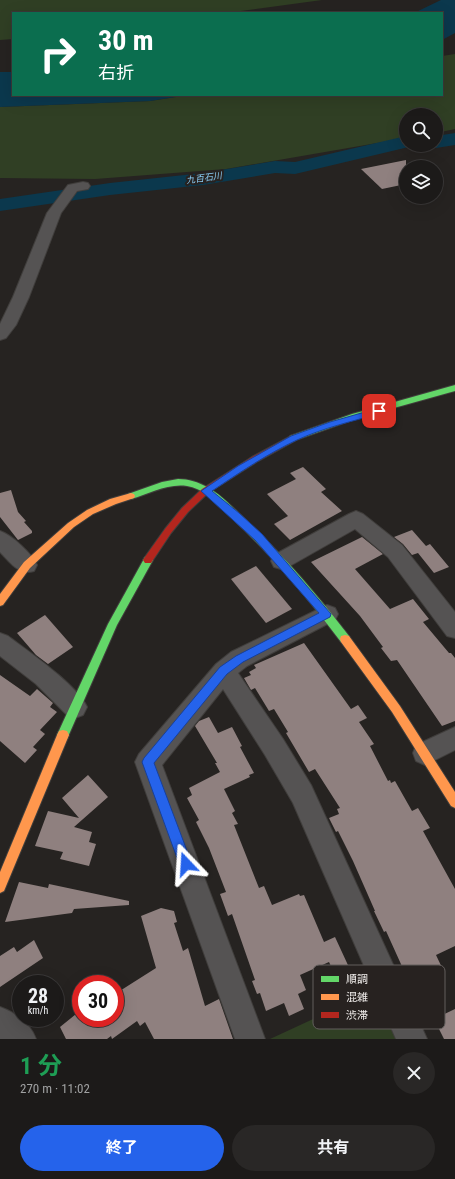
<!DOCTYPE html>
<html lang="ja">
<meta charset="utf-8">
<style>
:root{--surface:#1c1a19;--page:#292726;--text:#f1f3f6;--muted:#a0a1a2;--line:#3a3838;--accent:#2563eb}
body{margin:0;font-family:"Roboto Condensed","Noto Sans JP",sans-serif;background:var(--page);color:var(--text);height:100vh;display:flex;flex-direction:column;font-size:15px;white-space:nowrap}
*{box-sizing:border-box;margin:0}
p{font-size:13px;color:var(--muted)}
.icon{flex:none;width:22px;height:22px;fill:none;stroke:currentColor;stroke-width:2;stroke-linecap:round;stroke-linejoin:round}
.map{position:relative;height:1039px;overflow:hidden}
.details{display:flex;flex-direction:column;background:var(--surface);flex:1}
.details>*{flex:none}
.hud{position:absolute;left:12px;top:12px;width:431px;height:84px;border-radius:0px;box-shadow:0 4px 16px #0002,0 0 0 1px var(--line);background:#0b6e4f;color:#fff;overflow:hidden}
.fabs{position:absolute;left:399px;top:108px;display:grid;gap:8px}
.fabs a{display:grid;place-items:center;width:44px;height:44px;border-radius:50%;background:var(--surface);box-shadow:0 4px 16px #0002,0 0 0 1px var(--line);font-size:20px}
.speed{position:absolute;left:12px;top:975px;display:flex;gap:8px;font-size:20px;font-weight:700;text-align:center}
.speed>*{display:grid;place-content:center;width:52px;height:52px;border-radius:50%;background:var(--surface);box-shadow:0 4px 16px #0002,0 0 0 1px var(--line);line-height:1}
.speed small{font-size:10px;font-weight:400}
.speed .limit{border:6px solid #d22;background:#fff;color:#111}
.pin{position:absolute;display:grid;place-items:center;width:34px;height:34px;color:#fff;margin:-17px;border-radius:8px;box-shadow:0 2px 6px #0006}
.me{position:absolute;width:44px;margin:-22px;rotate:340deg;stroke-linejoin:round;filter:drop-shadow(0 0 3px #0008)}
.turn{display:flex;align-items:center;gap:14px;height:84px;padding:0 20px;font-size:18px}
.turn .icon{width:52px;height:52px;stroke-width:2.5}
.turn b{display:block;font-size:28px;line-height:34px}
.round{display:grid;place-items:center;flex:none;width:42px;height:42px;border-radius:21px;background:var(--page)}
.headline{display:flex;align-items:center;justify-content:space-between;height:68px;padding:0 20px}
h1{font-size:24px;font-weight:700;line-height:30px;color:#1e9e55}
.action{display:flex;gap:8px;margin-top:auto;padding:8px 20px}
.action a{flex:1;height:46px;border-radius:24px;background:var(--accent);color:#fff;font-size:16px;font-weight:700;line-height:46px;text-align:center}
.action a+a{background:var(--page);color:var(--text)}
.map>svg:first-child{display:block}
.green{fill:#303f24}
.water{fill:#0b384d}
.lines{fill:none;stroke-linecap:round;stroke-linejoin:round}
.river{fill:#0b384d;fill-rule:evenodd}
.building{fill:#8f807f}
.street-casing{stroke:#403e3c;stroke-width:2}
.fast-casing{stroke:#403e3c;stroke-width:2}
.slow-casing{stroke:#403e3c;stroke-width:2}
.jam-casing{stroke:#403e3c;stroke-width:2}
.street{fill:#555353;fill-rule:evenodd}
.fast{fill:#63d668;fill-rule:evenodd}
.slow{fill:#ff974d;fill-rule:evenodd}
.jam{fill:#b3261e;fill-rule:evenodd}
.route{fill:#2563eb;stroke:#184099}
.labels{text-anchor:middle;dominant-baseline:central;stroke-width:4;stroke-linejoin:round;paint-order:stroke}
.far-water-label{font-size:9px;font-style:italic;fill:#8cd0f8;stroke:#272220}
.key{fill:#272220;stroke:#635f5d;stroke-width:1}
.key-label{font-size:11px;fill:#f0edeb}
</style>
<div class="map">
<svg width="455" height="1039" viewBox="0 0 455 1039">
<rect width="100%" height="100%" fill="#262321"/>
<g class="green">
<polygon points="0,0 322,0 226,13 13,13 13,39 0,40"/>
<polygon points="455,54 455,129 436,133 436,115 406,115 406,138 226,169 95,179 0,178 0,107 150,101 188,95 442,95 442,56"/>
<polygon points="378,989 400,1039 270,1039"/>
</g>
<g class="water">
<polygon points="441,0 455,0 455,33 442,40 442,13 414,13"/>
<polygon points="0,72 13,72 13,95 188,95 150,101 0,107"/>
</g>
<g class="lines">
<g class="river">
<polygon points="455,133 455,145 436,148 429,145 436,145 436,136"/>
<polygon points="406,136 406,145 413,145 413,146 295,174 275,173 203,185 110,195 0,211 0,199 110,183 203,173 275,161 295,162"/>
</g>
</g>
<g class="building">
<polygon points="406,160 406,184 382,189 361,169"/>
<polygon points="303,467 326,489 321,492 342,511 290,540 274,524 288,516 267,494 296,479 290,473"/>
<polygon points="11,490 18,512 26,521 24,522 32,531 32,533 18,540 0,517 0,493"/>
<polygon points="412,530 426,546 430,544 449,567 434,573 418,553 412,555 403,544 394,537"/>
<polygon points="362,537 383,554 355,569 390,609 413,599 429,619 423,622 449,653 451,653 455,658 455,721 442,726 397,660 391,661 381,648 383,647 360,616 311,562"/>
<polygon points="256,566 292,609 266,623 231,579"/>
<polygon points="45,615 73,647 48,664 36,655 17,633"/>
<polygon points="304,643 351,709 358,705 367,718 359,722 374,744 370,746 388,781 390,780 391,783 395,781 412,811 418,808 430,828 423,831 455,889 455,946 436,955 445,974 437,977 443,990 414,1001 402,974 405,973 386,931 384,932 374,911 375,911 353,861 338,831 336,832 329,818 339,814 337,809 340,808 315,769 309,772 286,733 288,732 274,709 269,711 255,688 251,690 244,678 251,675 249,672 256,668 254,665"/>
<polygon points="0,675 30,696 37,689 53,703 50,707 57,712 40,730 45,734 33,747 37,750 25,763 0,741"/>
<polygon points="209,717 218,733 232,727 242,746 240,747 254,773 249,775 250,777 224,789 235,811 232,813 238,824 234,825 259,888 264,886 272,905 299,894 300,896 304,895 324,942 335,937 353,976 350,977 352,980 340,985 329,962 300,975 306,990 298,994 304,1009 289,1016 284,1003 266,1011 260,993 257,994 252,981 255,980 232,914 228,916 220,894 226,892 209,848 196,822 199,820 187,798 192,795 189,788 220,772 215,763 217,763 195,726 199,721"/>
<polygon points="88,775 108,797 74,827 92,832 89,842 96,844 89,866 60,859 63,852 35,846 48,811 79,818 62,798"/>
<polygon points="19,882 48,888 49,884 129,901 129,905 74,909 72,913 5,922"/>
<polygon points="161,908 174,911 177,922 174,923 183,951 188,948 205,1006 219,999 233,1039 154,1039 145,1022 140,1026 137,1021 112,1039 111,1036 107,1039 66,1039 60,1027 81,1010 81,1018 115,1018 115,994 156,968 141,916"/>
<polygon points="34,940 43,958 0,987 0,956 14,947 17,952"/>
<polygon points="455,1009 455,1039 444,1039 434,1019"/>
</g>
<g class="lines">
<defs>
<g id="street">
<polygon points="83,182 88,183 90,186 88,189 77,191 61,213 29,297 16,325 6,338 0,340 0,324 13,297 47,213 68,185"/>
<polygon points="356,511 363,514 402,545 455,612 455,638 447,636 388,557 355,529 288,567 281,569 274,567 271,561 274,555 349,514"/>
<path d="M0,531C12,535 32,554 37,565L34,571C19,576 10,562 0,552Z"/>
<polygon points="327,605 335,608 338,614 335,620 247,666 238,673 283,739 311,785 427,1039 396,1039 293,803 265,755 223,689 162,765 265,1039 235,1039 135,762 139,754 216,664 231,652"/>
<path d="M0,633L8,636C29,652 76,684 87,707L83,715L75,718L67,715L36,684L0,656Z"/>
<polygon points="455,727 455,750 425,765 416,761 413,753 416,745"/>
<path d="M0,1007C16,1013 30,1023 36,1039H0Z"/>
</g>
<g id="fast">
<polygon points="455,385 455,391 358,418 293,441 289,438 290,436 352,414"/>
<path d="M178,479C189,479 198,482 207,487C222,495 233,508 245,519C283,555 317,594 349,636L350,639L349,642L345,643L341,642C309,599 274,558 235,521C222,508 207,489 187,486C168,483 149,494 131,499L127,496L128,494L162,482Z"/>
<polygon points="148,556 151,557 153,560 117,625 67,739 63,740 59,739 57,735 108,624 145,557"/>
</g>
<g id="slow">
<polygon points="131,493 134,494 135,496 134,498 116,504 93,514 74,527 30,568 3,605 0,606 0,594 24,562 68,523 87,510 110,499"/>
<polygon points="345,635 349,636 400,706 455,792 455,808 451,806 392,712 341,642 340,639 341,636"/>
<polygon points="63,730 67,731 69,735 4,891 0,893 0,872 57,735 59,731"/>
</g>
<polygon id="jam" points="293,435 297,438 296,440 258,461 208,493 188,512 171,533 151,563 145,563 143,560 145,557 165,529 182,508 202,489 252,457"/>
</defs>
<use href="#street" class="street-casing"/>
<use href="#fast" class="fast-casing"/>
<use href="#slow" class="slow-casing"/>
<use href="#jam" class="jam-casing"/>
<use href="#street" class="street"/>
<use href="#fast" class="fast"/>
<use href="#slow" class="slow"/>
<use href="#jam" class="jam"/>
</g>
<path class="route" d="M379,408L382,409V413C353,421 323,428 297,440C267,454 239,473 212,491L239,513L262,534L331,614L330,617L243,662L227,674L154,763L192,864L190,869L186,870L181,869L142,762L144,758L220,667L236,656L319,613L255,540L201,491L238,466L291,436L330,422Z"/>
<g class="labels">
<g class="far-water-label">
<text transform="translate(204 178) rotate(-8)">九百石川</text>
</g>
</g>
<rect x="313" y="965" width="132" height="64" rx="6" class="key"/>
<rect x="321" y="976" width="18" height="6" fill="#63d668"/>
<rect x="321" y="994" width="18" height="6" fill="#ff974d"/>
<rect x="321" y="1012" width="18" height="6" fill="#b3261e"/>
<g class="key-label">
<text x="346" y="983">順調</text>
<text x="346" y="1001">混雑</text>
<text x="346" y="1019">渋滞</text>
</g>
</svg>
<div class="fabs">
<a><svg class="icon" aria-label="search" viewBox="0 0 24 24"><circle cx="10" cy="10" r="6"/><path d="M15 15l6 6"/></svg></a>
<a><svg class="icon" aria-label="layers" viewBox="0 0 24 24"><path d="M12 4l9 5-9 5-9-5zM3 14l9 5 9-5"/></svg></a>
</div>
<div class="speed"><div>28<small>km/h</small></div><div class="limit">30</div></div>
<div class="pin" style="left:379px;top:411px;background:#d93025"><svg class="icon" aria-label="arrive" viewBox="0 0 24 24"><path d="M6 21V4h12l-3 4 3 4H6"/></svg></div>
<svg class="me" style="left:186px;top:864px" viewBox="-20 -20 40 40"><path d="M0-17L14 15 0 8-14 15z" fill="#2563eb" stroke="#fff" stroke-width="4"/></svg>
<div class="hud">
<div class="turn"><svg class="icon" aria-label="right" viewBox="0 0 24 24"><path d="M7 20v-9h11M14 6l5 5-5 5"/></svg><div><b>30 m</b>右折</div></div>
</div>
</div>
<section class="details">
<div class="headline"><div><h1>1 分</h1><p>270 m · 11:02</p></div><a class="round"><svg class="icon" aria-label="close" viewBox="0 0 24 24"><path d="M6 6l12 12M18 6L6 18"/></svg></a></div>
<div class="action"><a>終了</a><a>共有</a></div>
</section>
